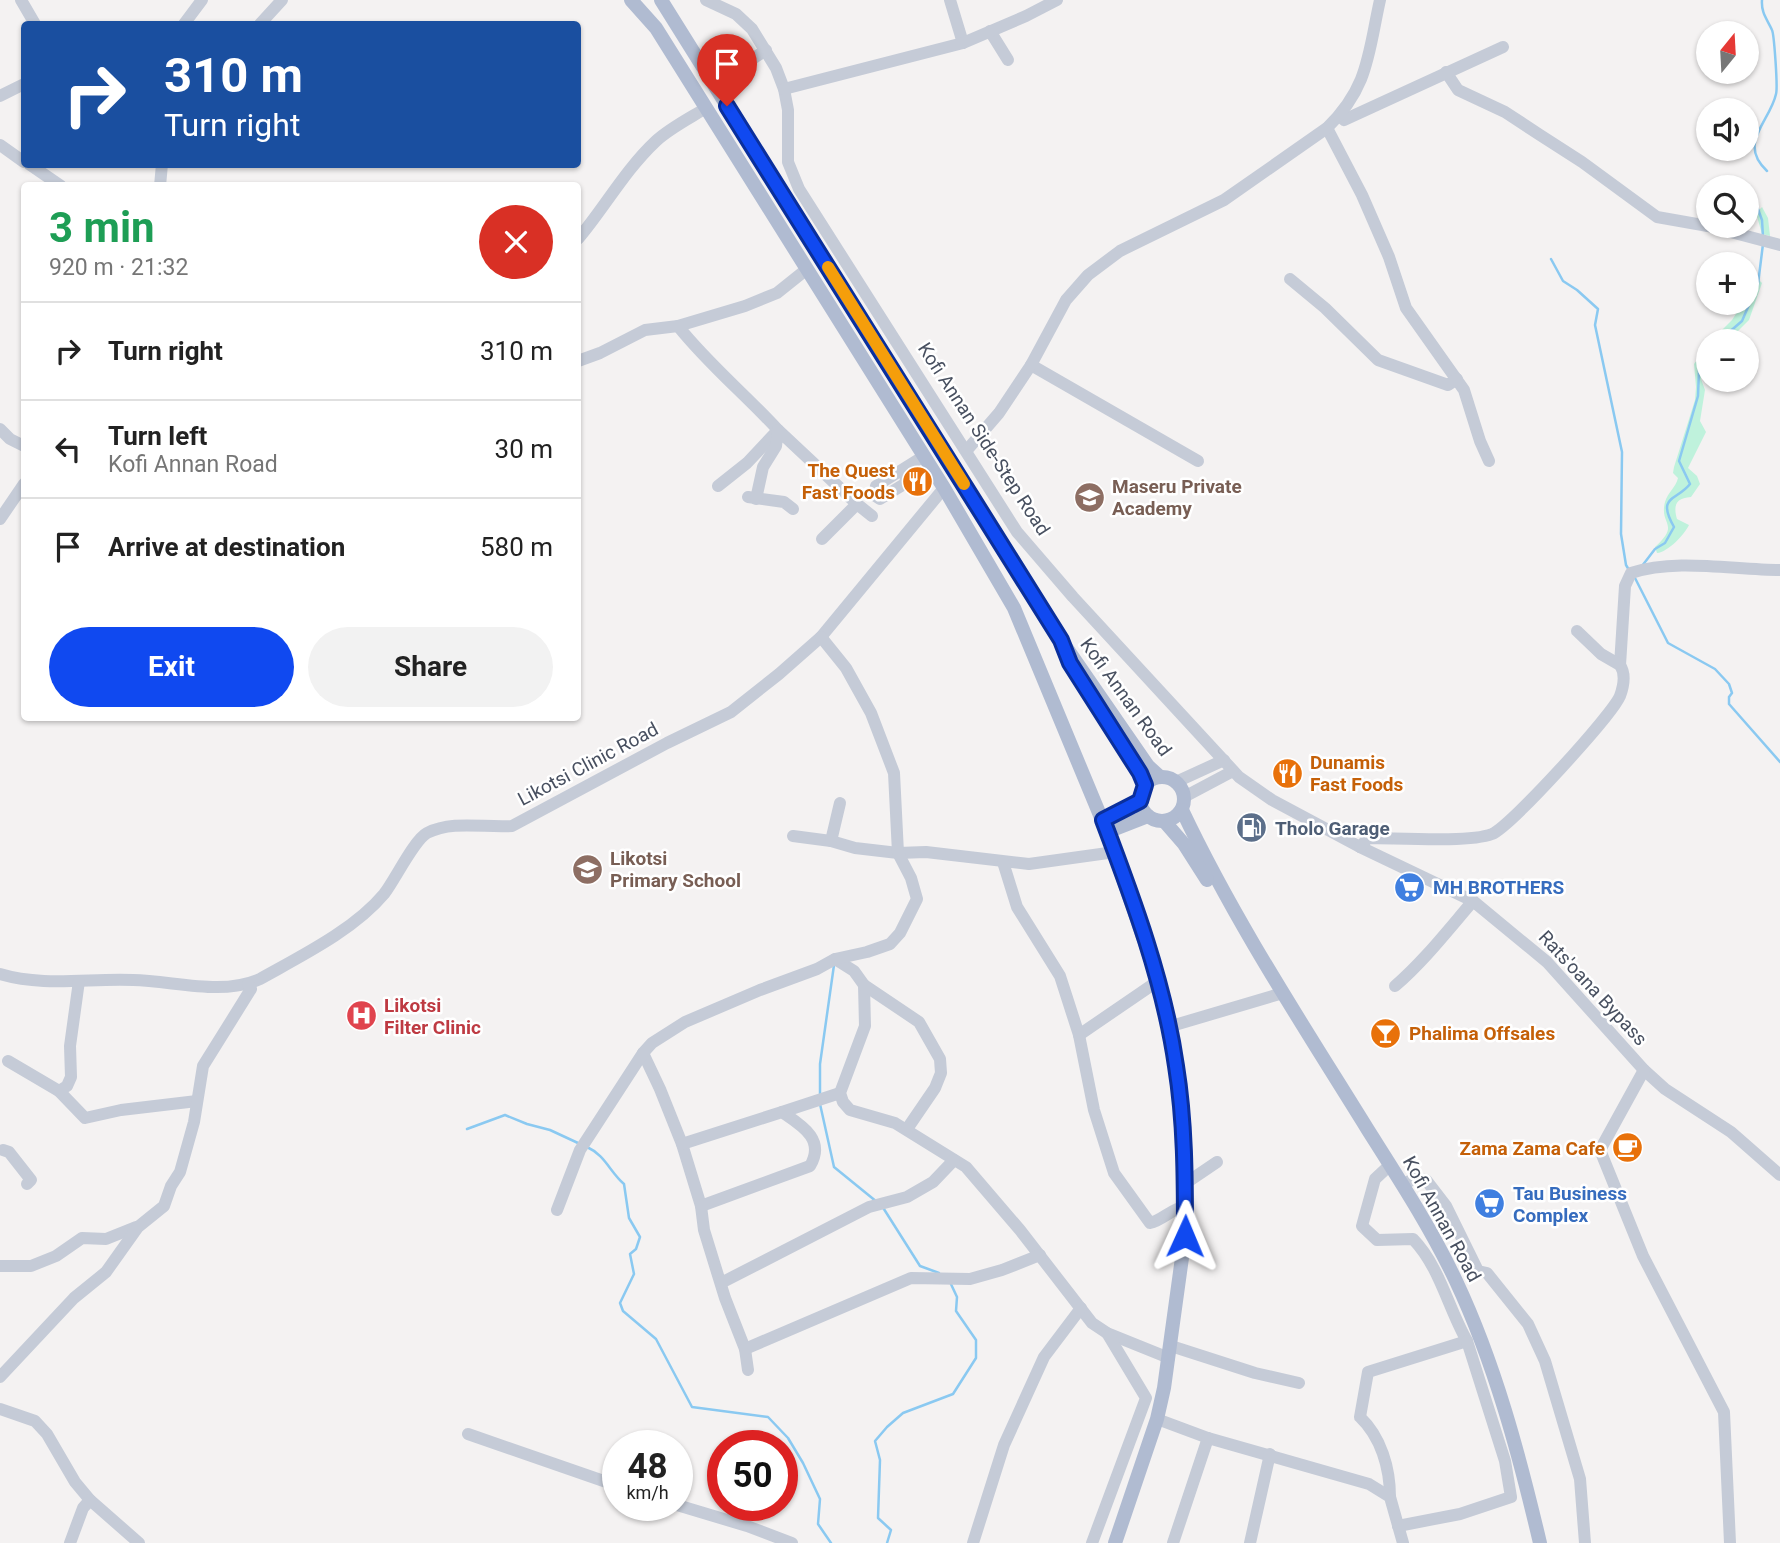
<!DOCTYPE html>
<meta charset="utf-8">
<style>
:root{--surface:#fff;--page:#f2f2f2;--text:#222;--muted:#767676;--line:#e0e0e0;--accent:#1049f0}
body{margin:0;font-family:Roboto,sans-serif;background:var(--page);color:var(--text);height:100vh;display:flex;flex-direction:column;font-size:26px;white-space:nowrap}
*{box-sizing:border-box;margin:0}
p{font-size:23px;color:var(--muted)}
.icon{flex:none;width:38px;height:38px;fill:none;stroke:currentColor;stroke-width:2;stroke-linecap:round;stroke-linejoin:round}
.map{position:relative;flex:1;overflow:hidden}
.drawer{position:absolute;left:21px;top:182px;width:560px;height:539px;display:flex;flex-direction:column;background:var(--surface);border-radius:7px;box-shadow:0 2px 5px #0004}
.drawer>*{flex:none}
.banner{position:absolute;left:21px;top:21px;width:560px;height:147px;border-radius:7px;box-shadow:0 2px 5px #0004;background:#1a4fa0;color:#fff;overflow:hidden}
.needle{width:46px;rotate:18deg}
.tools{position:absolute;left:1696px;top:21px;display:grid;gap:14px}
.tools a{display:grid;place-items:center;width:63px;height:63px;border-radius:50%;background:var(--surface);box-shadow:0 2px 5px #0004;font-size:35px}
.speed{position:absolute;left:602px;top:1430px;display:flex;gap:14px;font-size:35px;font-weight:700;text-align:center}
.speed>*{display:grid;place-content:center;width:91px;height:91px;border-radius:50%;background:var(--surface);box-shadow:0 2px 5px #0004;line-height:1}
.speed small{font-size:18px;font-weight:400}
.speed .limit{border:10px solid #d22;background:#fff;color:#111}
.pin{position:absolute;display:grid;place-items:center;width:60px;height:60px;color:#fff;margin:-72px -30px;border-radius:50% 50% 50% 0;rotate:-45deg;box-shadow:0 0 7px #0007}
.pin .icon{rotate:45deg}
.me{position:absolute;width:77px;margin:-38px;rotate:1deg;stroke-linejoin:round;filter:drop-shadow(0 0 5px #0008)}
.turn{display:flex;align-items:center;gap:24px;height:147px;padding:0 28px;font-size:32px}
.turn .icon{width:91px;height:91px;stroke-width:2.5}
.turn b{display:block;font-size:49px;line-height:60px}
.round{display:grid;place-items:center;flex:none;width:74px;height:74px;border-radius:37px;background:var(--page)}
.head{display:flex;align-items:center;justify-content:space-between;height:119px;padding:0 28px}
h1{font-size:42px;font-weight:700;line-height:52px;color:#1e9e55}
.button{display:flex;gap:14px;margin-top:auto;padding:14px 28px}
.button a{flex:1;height:80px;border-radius:42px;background:var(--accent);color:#fff;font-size:28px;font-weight:700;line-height:80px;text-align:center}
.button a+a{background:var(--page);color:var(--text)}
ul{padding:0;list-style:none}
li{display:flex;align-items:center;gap:21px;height:98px;padding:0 28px;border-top:2px solid var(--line)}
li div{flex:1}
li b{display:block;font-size:26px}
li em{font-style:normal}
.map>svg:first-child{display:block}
.green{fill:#bff2dc}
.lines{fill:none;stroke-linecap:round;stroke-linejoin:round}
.stream{stroke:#8ac9f1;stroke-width:2.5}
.minor{stroke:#c5cbd7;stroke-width:12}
.major{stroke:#b0bbd1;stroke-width:14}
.route-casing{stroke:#0a2f9c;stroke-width:18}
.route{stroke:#1049f0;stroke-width:12}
.slow{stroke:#f59e0b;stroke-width:12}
.labels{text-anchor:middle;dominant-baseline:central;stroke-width:5;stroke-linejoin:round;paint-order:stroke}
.street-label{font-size:19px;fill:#485060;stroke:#fff}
.food-label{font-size:19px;font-weight:bold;fill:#c56008;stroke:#fff;text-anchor:end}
.education-label{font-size:19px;font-weight:bold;fill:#785e54;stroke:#fff;text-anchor:start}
.service-label{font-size:19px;font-weight:bold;fill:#4e5e75;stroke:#fff;text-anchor:start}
.shop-label{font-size:19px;font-weight:bold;fill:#366cbe;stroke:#fff;text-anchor:start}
.health-label{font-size:19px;font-weight:bold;fill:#be3a42;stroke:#fff;text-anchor:start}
</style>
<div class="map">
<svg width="1780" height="1543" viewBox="0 0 1780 1543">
<rect width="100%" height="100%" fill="#f4f2f2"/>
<g class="green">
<polygon points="1762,207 1768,218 1770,236 1762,234 1756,213"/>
<polygon points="1759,280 1762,283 1749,320 1728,341 1713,341 1715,337 1732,320 1743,303 1746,303 1747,293 1752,282"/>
<path d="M1708,346V357L1701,379L1705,390L1700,421L1706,432L1688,468L1697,476L1700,484L1691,497C1676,498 1673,505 1677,519L1689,525C1684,535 1668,552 1657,553L1655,547C1681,523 1659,526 1665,502C1668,492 1676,487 1678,478L1673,473L1674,467L1695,400L1696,387L1694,364Z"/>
</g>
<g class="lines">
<g class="stream">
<path d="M1762,0C1761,13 1767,19 1772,30C1774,34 1778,87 1776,94C1770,122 1737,143 1767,171"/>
<polyline points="1752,193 1762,220 1763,237"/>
<polyline points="1551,259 1563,281 1577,290 1598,309 1595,325 1622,452 1621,534 1626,565 1629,570"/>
<polyline points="1719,341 1742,321 1758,284 1763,244"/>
<path d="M1642,566L1655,549L1665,543L1674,527C1656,495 1677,501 1690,484L1679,461L1698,396L1699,370L1708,350"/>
<polyline points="1635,578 1668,643 1715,669 1729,684 1732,693 1729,697 1729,704 1780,762"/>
<polyline points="820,1094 820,1064 834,965"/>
<polyline points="820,1104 834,1167 877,1202"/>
<polyline points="467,1129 505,1115 527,1124 550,1130 578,1143"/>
<path d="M587,1147C605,1155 610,1172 624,1184L629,1218L640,1237L636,1249L630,1254L634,1274L620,1303L623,1311L656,1339L692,1407L768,1417L788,1438L803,1463L820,1499L818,1524L831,1543"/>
<polyline points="882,1206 920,1266 939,1273"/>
<polyline points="887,1543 891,1530 878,1518 880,1460 875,1441 887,1427 903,1413 953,1394 976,1358 976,1340 956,1311 957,1297 950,1282"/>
</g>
<g class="minor">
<polyline points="21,0 35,24"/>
<polyline points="706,0 736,14 752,29 776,68 784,89 788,110 788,162 799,189 1017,532 1073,597 1239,777 1272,800 1360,847 1473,901 1547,962 1644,1070 1665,1089 1731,1132 1780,1175"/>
<polyline points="950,0 963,43"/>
<polyline points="184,24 202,0"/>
<polyline points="260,24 282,0"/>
<polyline points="990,31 1008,60"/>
<polyline points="1446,72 1458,90 1505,112 1540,135 1582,162 1657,217 1708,226"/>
<polyline points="714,84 766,50"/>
<polyline points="784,89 963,43 1026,16 1057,0"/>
<polyline points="0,96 24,84"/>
<polyline points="1340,115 1344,120 1503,47"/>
<polyline points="1327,128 1362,195 1389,257 1406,308 1464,390 1480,441 1489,461"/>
<polyline points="0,145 24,162"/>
<polyline points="29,164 61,186"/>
<polyline points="160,186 162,164"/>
<polyline points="1708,226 1780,245"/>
<path d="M578,239C605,207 625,170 656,141C670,128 690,118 706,108"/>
<polyline points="1290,279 1325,308 1378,360 1448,385 1457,379"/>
<path d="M678,326C708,364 745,394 778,430L747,463L718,486"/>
<polyline points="578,361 600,353 645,330 678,326 745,306 777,293 807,269"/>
<polyline points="1031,365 1198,461"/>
<polyline points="0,429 10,439 24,446"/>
<path d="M967,450L999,413L1031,365L1066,300L1088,275L1120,251L1224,200L1327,128C1369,87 1368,54 1380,0"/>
<polyline points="905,470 906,483 880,499 874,495 876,486 924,456"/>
<polyline points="748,497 784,502 793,509"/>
<polyline points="756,499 763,467 776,446 778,430 857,504"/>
<polyline points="0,519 24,484"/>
<polyline points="822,539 857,504 872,516"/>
<path d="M1620,665L1625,586L1631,573C1676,558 1733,570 1780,570"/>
<polyline points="1176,782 1224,760"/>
<polyline points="1184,797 1233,771"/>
<polyline points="793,836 831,841 855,848 898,853 926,852 1029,864 1115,852"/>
<polyline points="831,841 840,803"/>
<path d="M1360,847L1368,838C1397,838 1469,843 1492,834C1511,826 1612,715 1620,696C1624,685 1626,674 1620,665L1601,654L1577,631"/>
<path d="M1003,862L1017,907L1060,976L1079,1035L1094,1110L1114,1173L1150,1223C1163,1220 1172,1208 1185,1207"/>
<polyline points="835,959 854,971 864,985 865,1026 840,1093 843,1102 850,1110 895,1123 966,1167 1020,1230 1092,1323 1107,1333 1169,1358"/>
<path d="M0,974C43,987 89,978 133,980C175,981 221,996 260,979C301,956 354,930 384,894C395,880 414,840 427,833C453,820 484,828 512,826L667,743L731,712L779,674L821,637L944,488"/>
<polyline points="864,985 919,1022 940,1059 941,1073 935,1088 907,1129"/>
<path d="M1395,986C1424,961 1448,930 1473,901"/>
<polyline points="1168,1027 1283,993"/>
<polyline points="1079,1035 1158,981"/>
<polyline points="643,1053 660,1089 682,1144 701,1206 704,1230 725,1298 745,1349 748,1370"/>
<polyline points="8,1061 59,1091 85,1118 121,1110 197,1101"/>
<polyline points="1644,1070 1600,1150 1643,1256 1724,1412 1730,1543"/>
<polyline points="59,1091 67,1086 71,1077 70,1046 79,981"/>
<polyline points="782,1112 840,1093"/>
<path d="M682,1144L782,1112C801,1125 826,1139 810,1166L701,1206"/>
<polyline points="3,1150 9,1152 31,1180 27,1184"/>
<path d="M1390,1165L1375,1179L1362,1226L1377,1240L1413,1239C1440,1267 1448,1308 1467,1341L1368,1372L1360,1417C1381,1437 1390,1468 1390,1497"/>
<polyline points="1186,1183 1217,1162"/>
<polyline points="1403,1185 1413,1179 1426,1180 1446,1206 1478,1271 1487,1273 1528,1324 1545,1361 1580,1479 1585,1543"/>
<polyline points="557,1210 580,1150 643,1053 652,1043 685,1022 760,990 817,969 835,959 867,952 890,944 900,933 917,899 911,878 898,853 894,773 871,713 846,668 821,637"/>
<polyline points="0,1266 31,1266 56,1256 82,1238 106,1239 136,1227"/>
<polyline points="721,1283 869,1207 907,1197 933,1182 954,1160"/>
<polyline points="1171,1346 1255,1373 1299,1383"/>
<polyline points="745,1349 911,1278 970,1279 1002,1270 1040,1255"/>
<polyline points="0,1377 74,1298 106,1272 138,1227 164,1206 171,1186 180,1172 194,1122 203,1066 251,989 248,984"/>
<polyline points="0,1409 35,1421 47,1434 75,1482 90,1500 139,1543"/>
<polyline points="1157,1419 1208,1438 1369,1484 1390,1497 1403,1543"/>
<polyline points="468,1434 618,1486"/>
<polyline points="677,1505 747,1526 792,1543"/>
<polyline points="1398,1526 1460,1514 1511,1497 1505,1461 1467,1341"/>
<polyline points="70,1543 83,1508 90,1500"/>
<polyline points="973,1543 1004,1445 1044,1357 1081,1308"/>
<polyline points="1092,1543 1146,1398 1107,1333"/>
<polyline points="1173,1543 1208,1438"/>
<polyline points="1250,1543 1270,1454"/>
</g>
<g class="major">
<polyline points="631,0 656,28 944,488 1014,608 1107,832 1158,981 1176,1064 1183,1118 1186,1183 1185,1236 1164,1388 1157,1419 1115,1543"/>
<polyline points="661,0 1061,640 1148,766 1160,777"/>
<polyline points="1110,726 1140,773 1145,785"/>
<circle cx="1162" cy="799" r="22"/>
<path d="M1182,810C1235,922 1303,1025 1368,1130C1399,1179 1431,1228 1456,1281C1495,1364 1519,1454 1540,1543"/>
<polyline points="1103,820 1124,811 1140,801"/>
<polyline points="1164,821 1184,844 1207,880"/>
<polyline points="1107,832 1148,816"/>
</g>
</g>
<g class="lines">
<defs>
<path id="route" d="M727,106L1061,640L1070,663L1140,773L1145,785L1140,801L1103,820C1133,899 1164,982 1176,1066C1185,1122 1185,1179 1185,1236"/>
</defs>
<use href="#route" class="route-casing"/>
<use href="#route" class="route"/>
<polyline class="slow" points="828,267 964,484"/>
</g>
<defs>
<symbol id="restaurant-disc" viewBox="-11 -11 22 22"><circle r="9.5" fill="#e8710a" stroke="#fff"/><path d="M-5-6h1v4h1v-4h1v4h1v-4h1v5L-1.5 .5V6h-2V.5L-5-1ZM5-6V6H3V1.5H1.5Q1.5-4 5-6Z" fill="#fff"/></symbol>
<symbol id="school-disc" viewBox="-11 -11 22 22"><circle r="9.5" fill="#8d6e63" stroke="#fff"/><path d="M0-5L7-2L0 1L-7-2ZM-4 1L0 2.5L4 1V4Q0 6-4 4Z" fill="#fff"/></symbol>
<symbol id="fuel-disc" viewBox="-11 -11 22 22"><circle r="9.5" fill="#5c6f8a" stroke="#fff"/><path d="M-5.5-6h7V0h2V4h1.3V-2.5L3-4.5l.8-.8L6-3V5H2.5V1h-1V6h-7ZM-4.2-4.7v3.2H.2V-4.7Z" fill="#fff"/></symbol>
<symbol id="supermarket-disc" viewBox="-11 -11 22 22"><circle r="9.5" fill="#3f7fe0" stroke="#fff"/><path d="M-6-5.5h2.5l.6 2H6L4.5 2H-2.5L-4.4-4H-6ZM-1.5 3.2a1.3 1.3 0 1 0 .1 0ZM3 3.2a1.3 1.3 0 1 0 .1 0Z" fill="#fff"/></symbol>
<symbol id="hospital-disc" viewBox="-11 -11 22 22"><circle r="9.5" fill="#e0444e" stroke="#fff"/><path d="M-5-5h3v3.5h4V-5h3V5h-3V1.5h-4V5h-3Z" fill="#fff"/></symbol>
<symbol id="bar-disc" viewBox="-11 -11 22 22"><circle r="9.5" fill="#e8710a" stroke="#fff"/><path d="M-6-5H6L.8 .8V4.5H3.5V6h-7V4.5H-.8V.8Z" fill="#fff"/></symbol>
<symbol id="cafe-disc" viewBox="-11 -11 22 22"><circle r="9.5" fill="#e8710a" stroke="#fff"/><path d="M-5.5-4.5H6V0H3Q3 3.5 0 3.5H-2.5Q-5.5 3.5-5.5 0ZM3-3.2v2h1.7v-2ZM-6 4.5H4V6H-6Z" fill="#fff"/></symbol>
</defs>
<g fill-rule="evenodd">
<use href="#restaurant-disc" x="900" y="464" width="35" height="35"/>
<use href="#school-disc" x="1072" y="480" width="35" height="35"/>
<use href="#restaurant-disc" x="1270" y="756" width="35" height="35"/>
<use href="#fuel-disc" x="1234" y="810" width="35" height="35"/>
<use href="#school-disc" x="570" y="852" width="35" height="35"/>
<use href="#supermarket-disc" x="1392" y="870" width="35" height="35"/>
<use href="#hospital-disc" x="344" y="998" width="35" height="35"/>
<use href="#bar-disc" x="1368" y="1016" width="35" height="35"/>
<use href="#cafe-disc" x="1610" y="1130" width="35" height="35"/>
<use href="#supermarket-disc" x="1472" y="1186" width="35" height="35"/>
</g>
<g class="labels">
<g class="street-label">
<text transform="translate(984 439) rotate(57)">Kofi Annan Side-Step Road</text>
<text transform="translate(1126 697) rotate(54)">Kofi Annan Road</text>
<text transform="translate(588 764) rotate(-28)">Likotsi Clinic Road</text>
<text transform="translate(1593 988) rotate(47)">Rats'oana Bypass</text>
<text transform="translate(1442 1219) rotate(61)">Kofi Annan Road</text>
</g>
<g class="food-label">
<text x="895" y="470">The Quest<tspan x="895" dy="22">Fast Foods</tspan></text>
<text x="1310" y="762" text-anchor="start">Dunamis<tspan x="1310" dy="22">Fast Foods</tspan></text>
<text x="1409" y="1033" text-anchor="start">Phalima Offsales</text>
<text x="1605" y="1148">Zama Zama Cafe</text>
</g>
<g class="education-label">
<text x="1112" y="486">Maseru Private<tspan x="1112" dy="22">Academy</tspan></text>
<text x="610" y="858">Likotsi<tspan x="610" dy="22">Primary School</tspan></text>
</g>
<g class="service-label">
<text x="1275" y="828">Tholo Garage</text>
</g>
<g class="shop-label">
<text x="1433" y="887">MH BROTHERS</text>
<text x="1513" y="1193">Tau Business<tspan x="1513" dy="22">Complex</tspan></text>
</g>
<g class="health-label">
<text x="384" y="1005">Likotsi<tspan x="384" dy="22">Filter Clinic</tspan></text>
</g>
</g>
</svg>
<div class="tools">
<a><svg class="needle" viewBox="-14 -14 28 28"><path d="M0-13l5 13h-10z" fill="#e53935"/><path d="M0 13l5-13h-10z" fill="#767676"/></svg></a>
<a><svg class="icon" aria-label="sound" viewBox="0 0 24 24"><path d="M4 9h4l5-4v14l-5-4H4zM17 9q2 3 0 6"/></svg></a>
<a><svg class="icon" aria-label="search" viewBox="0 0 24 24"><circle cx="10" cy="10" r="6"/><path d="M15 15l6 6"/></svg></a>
<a>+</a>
<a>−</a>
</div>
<div class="speed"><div>48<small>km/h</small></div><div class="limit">50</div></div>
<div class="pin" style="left:727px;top:106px;background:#d93025"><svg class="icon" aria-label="arrive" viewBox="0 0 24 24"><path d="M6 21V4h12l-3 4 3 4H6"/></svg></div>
<svg class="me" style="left:1185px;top:1236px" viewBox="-20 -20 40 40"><path d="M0-17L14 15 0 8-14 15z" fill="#1049f0" stroke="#fff" stroke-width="4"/></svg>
<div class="banner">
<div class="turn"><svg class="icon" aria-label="right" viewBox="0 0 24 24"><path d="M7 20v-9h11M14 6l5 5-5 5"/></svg><div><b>310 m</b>Turn right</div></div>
</div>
<section class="drawer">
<div class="head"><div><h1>3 min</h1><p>920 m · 21:32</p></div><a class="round" style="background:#d93025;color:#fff"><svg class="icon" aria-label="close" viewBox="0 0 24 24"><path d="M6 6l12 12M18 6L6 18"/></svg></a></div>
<ul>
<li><svg class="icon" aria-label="right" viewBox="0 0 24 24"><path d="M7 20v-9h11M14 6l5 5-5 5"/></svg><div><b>Turn right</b></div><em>310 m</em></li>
<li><svg class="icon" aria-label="left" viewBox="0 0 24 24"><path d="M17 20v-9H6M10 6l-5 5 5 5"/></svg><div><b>Turn left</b><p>Kofi Annan Road</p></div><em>30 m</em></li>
<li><svg class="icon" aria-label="arrive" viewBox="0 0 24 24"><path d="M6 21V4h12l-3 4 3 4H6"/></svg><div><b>Arrive at destination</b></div><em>580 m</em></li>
</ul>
<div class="button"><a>Exit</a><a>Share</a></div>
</section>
</div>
